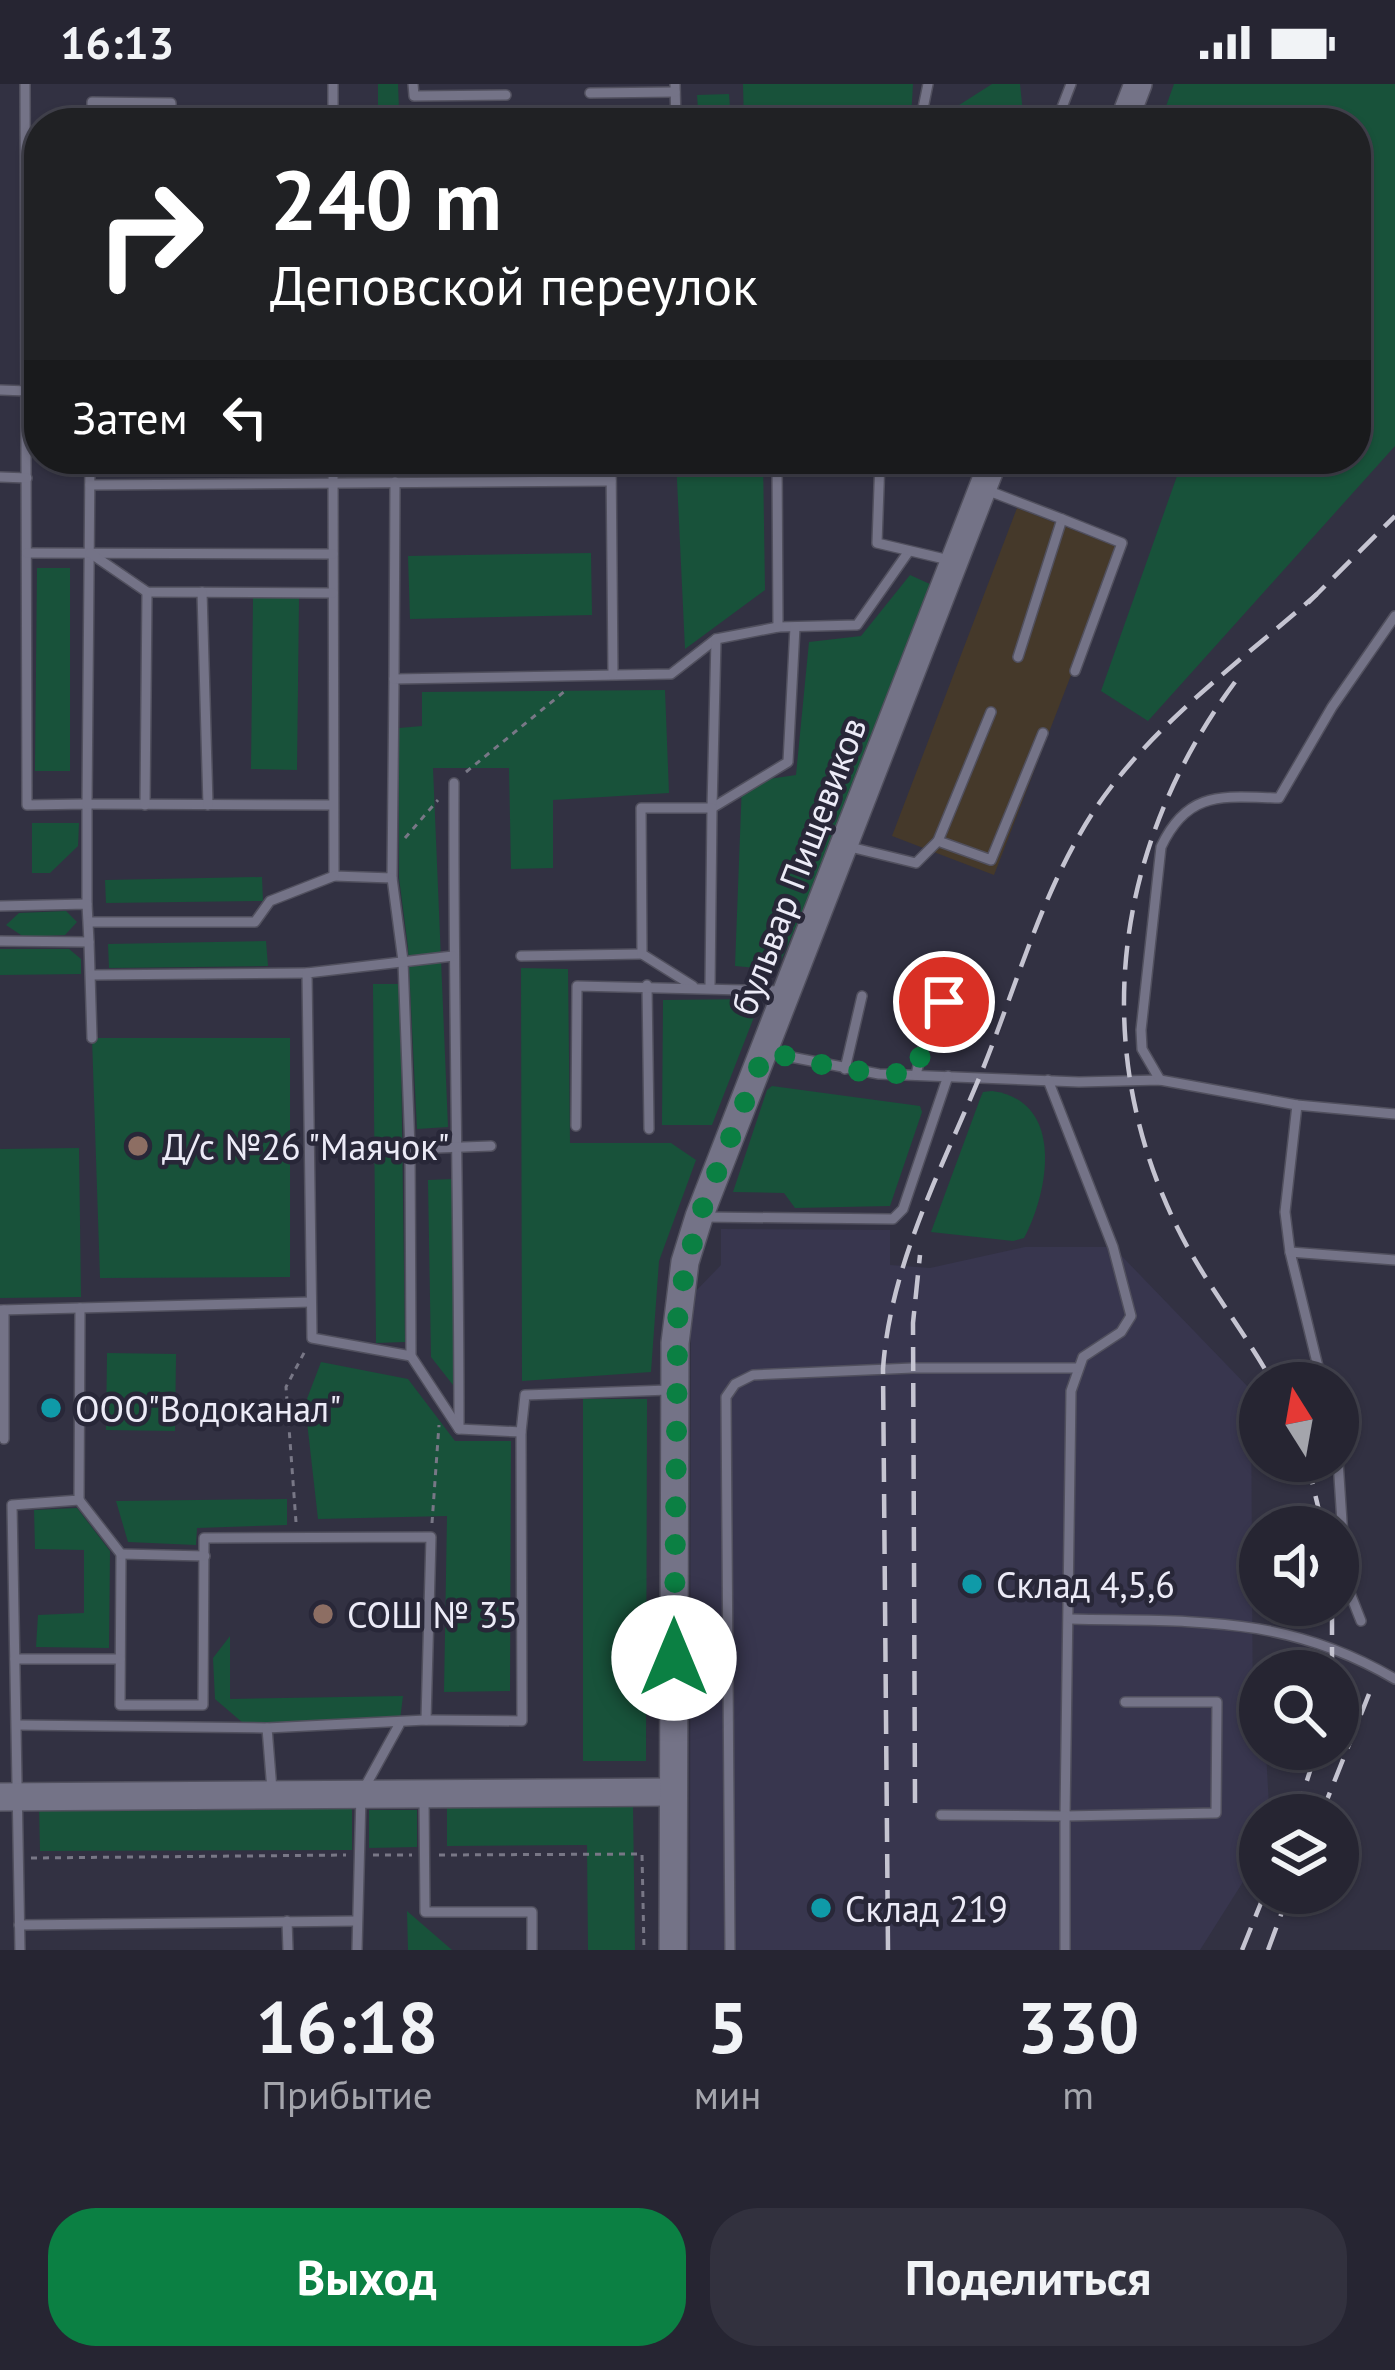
<!DOCTYPE html>
<html lang="ru">
<meta charset="utf-8">
<style>
:root{--surface:#262532;--page:#32313e;--text:#f1f3f6;--muted:#a4a5ac;--line:#42424d;--accent:#0b8043}
body{margin:0;font-family:"PT Sans",sans-serif;background:var(--page);color:var(--text);height:100vh;display:flex;flex-direction:column;font-size:45px;white-space:nowrap}
*{box-sizing:border-box;margin:0}
p{font-size:39px;color:var(--muted)}
.icon{flex:none;width:66px;height:66px;fill:none;stroke:currentColor;stroke-width:2;stroke-linecap:round;stroke-linejoin:round}
.map{position:relative;height:1866px;overflow:hidden}
.details{display:flex;flex-direction:column;background:var(--surface);flex:1}
.details>*{flex:none}
.banner{position:absolute;left:24px;top:24px;width:1347px;height:366px;border-radius:48px;box-shadow:0 3px 9px #0004,0 0 0 3px var(--line);background:#202124;color:#fff;overflow:hidden}
.needle{width:78px;rotate:349deg}
.controls{position:absolute;left:1239px;top:1278px;display:grid;gap:24px}
.controls a{display:grid;place-items:center;width:120px;height:120px;border-radius:50%;background:var(--surface);box-shadow:0 3px 9px #0004,0 0 0 3px var(--line);font-size:60px}
.pin{position:absolute;display:grid;place-items:center;width:102px;height:102px;color:#fff;margin:-51px;border:6px solid #fff;border-radius:50%;box-shadow:0 3px 12px #0007}
.me{position:absolute;width:132px;margin:-66px;rotate:0deg;stroke-linejoin:round;filter:drop-shadow(0 0 9px #0008)}
.turn{display:flex;align-items:center;gap:42px;height:252px;padding:0 48px;font-size:54px}
.turn .icon{width:156px;height:156px;stroke-width:2.5}
.turn b{display:block;font-size:84px;line-height:102px}
.then{display:flex;align-items:center;height:114px;padding:0 48px;background:#0003;gap:24px;font-size:45px}
.eta{display:flex;justify-content:space-evenly;align-items:center;height:204px;text-align:center}
.eta b{font-size:72px;font-weight:600;line-height:84px}
.cta{display:flex;gap:24px;margin-top:auto;padding:24px 48px}
.cta a{flex:1;height:138px;border-radius:48px;background:var(--accent);color:#fff;font-size:48px;font-weight:600;line-height:138px;text-align:center}
.cta a+a{background:var(--page);color:var(--text)}
.status{display:flex;justify-content:space-between;align-items:center;height:84px;padding:0 60px;background:var(--surface);direction:ltr}
.status svg{height:33px;fill:currentColor}
.map>svg:first-child{display:block}
.built{fill:#38364e}
.industrial{fill:#45392a}
.green{fill:#18523a}
.lines{fill:none;stroke-linecap:round;stroke-linejoin:round}
.service-casing{stroke:#51505e;stroke-width:12}
.secondary-casing{stroke:#51505e;stroke-width:30}
.path{stroke:#787786;stroke-width:3;stroke-dasharray:6 6;stroke-linecap:butt}
.service{stroke:#747387;stroke-width:9}
.secondary{stroke:#747387;stroke-width:27}
.rail{stroke:#c5c4d1;stroke-width:4.5;stroke-dasharray:24 12;stroke-linecap:butt}
.route{stroke:#0b8043;stroke-width:21;stroke-dasharray:0 37.8}
.education-dot{fill:#8d6e63;stroke:#282738;stroke-width:4.5}
.culture-dot{fill:#0f9aa8;stroke:#282738;stroke-width:4.5}
.labels{text-anchor:middle;dominant-baseline:central;stroke-width:9;stroke-linejoin:round;paint-order:stroke}
.street-label{font-size:36px;fill:#ecebf7;stroke:#282738}
.poi-label{font-size:36px;fill:#ecebf7;stroke:#282738;text-anchor:start}
</style>
<div class="status"><b>16:13</b><svg viewBox="0 0 49 12"><path d="M0 12V9h3v3zM5 12V6h3v6zM10 12V3h3v9zM15 12V0h3v12zM26 1h20v11H26zM47 4h2v5h-2z"/></svg></div>
<div class="map">
<svg width="1395" height="1866" viewBox="0 0 1395 1866">
<rect width="100%" height="100%" fill="#323142"/>
<polygon class="built" points="721,1145 890,1146 890,1181 930,1184 1025,1163 1113,1163 1251,1306 1253,1652 1266,1668 1269,1722 1267,1731 1260,1731 1260,1757 1253,1782 1200,1866 690,1866 691,1212 721,1181"/>
<polygon class="industrial" points="1017,424 1120,464 994,791 892,752"/>
<g class="green">
<polygon points="378,0 398,0 399,26 438,26 438,39 378,39"/>
<polygon points="743,0 913,0 911,34 893,39 744,39"/>
<polygon points="992,0 1020,0 1024,39 931,39"/>
<polygon points="1174,0 1395,0 1395,362 1148,637 1101,607 1183,375 1356,375 1356,39 1160,39"/>
<polygon points="729,10 731,39 699,39 697,11"/>
<polygon points="32,44 39,44 39,242 33,242"/>
<polygon points="96,375 560,375 560,389 96,392"/>
<polygon points="676,375 763,375 765,506 685,565"/>
<polygon points="591,469 592,531 410,535 408,472"/>
<polygon points="37,484 70,484 70,687 35,687"/>
<polygon points="910,491 932,501 844,732 777,886 735,882 742,699 796,691 809,558 861,552"/>
<polygon points="253,513 299,514 297,686 251,685"/>
<polygon points="665,606 669,709 553,716 553,784 511,785 509,684 433,684 448,1043 417,1045 408,863 399,794 399,644 422,642 422,608"/>
<polygon points="32,739 79,739 78,762 50,789 32,789"/>
<polygon points="262,793 263,817 106,819 105,796"/>
<polygon points="66,827 77,838 65,851 24,853 6,841 19,829"/>
<polygon points="266,857 268,882 109,884 108,860"/>
<polygon points="0,865 69,865 81,875 81,890 0,891"/>
<polygon points="521,884 568,885 570,1059 671,1059 696,1076 659,1177 651,1288 522,1297"/>
<polygon points="373,900 400,900 405,1258 376,1259"/>
<polygon points="761,915 712,1041 662,1041 663,916"/>
<polygon points="92,954 290,954 290,1193 100,1194"/>
<polygon points="772,1002 920,1022 922,1028 890,1122 795,1124 784,1109 733,1108 767,1006"/>
<path d="M992,1007C1065,1017 1049,1107 1024,1154L1013,1157L931,1148L980,1015L983,1008Z"/>
<polygon points="79,1064 81,1213 0,1214 0,1065"/>
<polygon points="454,1095 453,1301 431,1273 428,1096"/>
<polygon points="107,1269 176,1270 175,1347 106,1346"/>
<polygon points="321,1278 408,1295 455,1357 511,1357 510,1607 444,1608 447,1432 318,1435 305,1320"/>
<polygon points="583,1315 647,1315 646,1677 583,1677"/>
<polygon points="287,1415 287,1441 197,1444 196,1461 128,1458 116,1417"/>
<polygon points="77,1424 110,1467 109,1564 36,1563 38,1531 84,1529 84,1466 35,1465 34,1426"/>
<polygon points="230,1552 230,1615 403,1612 400,1636 243,1639 215,1615 213,1574"/>
<polygon points="39,1721 352,1724 352,1766 40,1767"/>
<polygon points="633,1721 635,1866 588,1866 587,1761 447,1762 447,1723"/>
<polygon points="369,1726 417,1726 417,1763 369,1764"/>
<polygon points="407,1827 452,1866 408,1866"/>
</g>
<g class="lines">
<defs>
<g id="service">
<polyline points="25,0 27,721 87,720 87,820"/>
<polyline points="413,0 414,12 506,11"/>
<polyline points="675,0 676,39"/>
<polyline points="590,9 675,8"/>
<polyline points="92,39 92,18 171,19 171,39"/>
<polyline points="333,39 333,0"/>
<polyline points="920,39 928,0"/>
<polyline points="1056,39 1071,0"/>
<polyline points="0,306 27,307"/>
<polyline points="90,375 87,720 333,721"/>
<polyline points="333,375 334,792 392,794 394,595 671,590 716,555 778,543 857,541 909,467"/>
<polyline points="611,375 613,590"/>
<polyline points="777,375 778,543"/>
<polyline points="880,375 877,459 949,476"/>
<polyline points="0,393 27,394"/>
<polyline points="90,401 611,397"/>
<polyline points="989,407 1062,435 1018,573"/>
<polyline points="1062,435 1122,459 1075,587"/>
<polyline points="27,469 333,470"/>
<polyline points="90,469 147,508 333,509"/>
<polyline points="202,508 208,721"/>
<polyline points="394,595 395,398"/>
<path d="M454,699C453,914 459,1129 459,1345"/>
<polyline points="145,721 147,508"/>
<polyline points="712,724 788,678 795,543"/>
<polyline points="712,724 716,555"/>
<polyline points="938,757 991,628"/>
<polyline points="850,763 916,779 938,757 991,776 1043,649"/>
<polyline points="392,794 403,877 410,1065 411,1272 459,1345 521,1348 525,1311 669,1306"/>
<polyline points="0,822 87,820 89,858 0,857"/>
<polyline points="89,838 255,838 270,817 334,792"/>
<polyline points="89,858 92,954"/>
<polyline points="521,872 642,870"/>
<polyline points="91,891 307,889"/>
<polyline points="647,901 649,1045"/>
<polyline points="693,902 642,870 641,724 712,724 710,903"/>
<polyline points="770,969 879,990 1079,998 1160,996 1297,1021 1395,1030"/>
<polyline points="845,985 862,912"/>
<polyline points="916,991 921,969 944,918"/>
<polyline points="1048,996 1113,1163 1131,1232 1121,1248 1083,1273 1071,1307 1065,1732 1216,1729 1217,1618 1125,1618"/>
<path d="M1160,996L1142,965L1141,946L1161,763C1188,705 1224,713 1279,714L1332,623L1395,532"/>
<polyline points="1297,1021 1285,1128 1290,1168 1322,1299"/>
<polyline points="576,1042 577,902 780,907"/>
<polyline points="410,1065 491,1062"/>
<polyline points="704,1133 893,1135 903,1125 948,992"/>
<polyline points="1290,1168 1395,1176"/>
<polyline points="0,1226 311,1218"/>
<polyline points="411,1272 312,1254 307,889 453,872"/>
<polyline points="4,1355 4,1226"/>
<polyline points="1338,1377 1346,1499 1361,1537"/>
<polyline points="79,1416 121,1470 120,1621 203,1621 204,1454 431,1453 426,1636"/>
<polyline points="121,1470 205,1472"/>
<path d="M1071,1535C1192,1538 1285,1530 1395,1595"/>
<polyline points="15,1575 120,1575"/>
<polyline points="17,1641 267,1644 426,1636 522,1637 521,1348"/>
<polyline points="267,1644 272,1706"/>
<polyline points="424,1715 425,1828 532,1828 532,1866"/>
<polyline points="941,1731 1065,1732 1065,1866"/>
<polyline points="287,1837 288,1866"/>
<polyline points="19,1841 356,1837"/>
<polyline points="20,1866 12,1421 79,1416 80,1224"/>
<polyline points="357,1866 361,1710 399,1641"/>
<polyline points="730,1866 726,1313 735,1300 753,1291 913,1284 1077,1284"/>
</g>
<g id="secondary">
<polyline points="1123,39 1138,0"/>
<polyline points="0,1713 673,1708"/>
<polyline points="673,1866 675,1259 685,1178 699,1133 994,375"/>
</g>
</defs>
<use href="#service" class="service-casing"/>
<use href="#secondary" class="secondary-casing"/>
<g class="path">
<polyline points="466,688 565,607"/>
<polyline points="405,754 438,716"/>
<polyline points="296,1438 286,1303 305,1267"/>
<polyline points="432,1439 439,1341"/>
<polyline points="373,1771 412,1771"/>
<polyline points="439,1771 642,1770 644,1866"/>
<polyline points="31,1774 346,1771"/>
</g>
<use href="#service" class="service"/>
<use href="#secondary" class="secondary"/>
<g class="rail">
<polyline points="1308,519 1395,432"/>
<path d="M1235,598C1115,760 1087,959 1177,1143C1204,1198 1243,1245 1273,1299"/>
<polyline points="1307,1377 1323,1443"/>
<polyline points="1332,1587 1332,1521"/>
<polyline points="915,1719 913,1239 920,1171"/>
<polyline points="1296,1731 1317,1665"/>
<polyline points="1321,1731 1369,1610"/>
<path d="M888,1866L883,1285C890,1182 941,1086 980,992C1019,897 1047,786 1111,703C1168,629 1248,571 1317,510"/>
<polyline points="1242,1866 1265,1809"/>
<polyline points="1268,1866 1289,1809"/>
</g>
</g>
<g class="lines">
<polyline class="route" points="674,1574 678,1218 699,1133 765,967 845,986 916,991 921,969 944,918"/>
</g>
<g class="education-dot">
<circle cx="138" cy="1062" r="12"/>
<circle cx="323" cy="1530" r="12"/>
</g>
<g class="culture-dot">
<circle cx="51" cy="1324" r="12"/>
<circle cx="972" cy="1500" r="12"/>
<circle cx="821" cy="1824" r="12"/>
</g>
<g class="labels">
<g class="street-label">
<text transform="translate(798 782) rotate(-69)">бульвар Пищевиков</text>
</g>
<g class="poi-label">
<text x="162" y="1062">Д/с №26 "Маячок"</text>
<text x="75" y="1324">ООО"Водоканал"</text>
<text x="996" y="1500">Склад 4,5,6</text>
<text x="347" y="1530">СОШ № 35</text>
<text x="845" y="1824">Склад 219</text>
</g>
</g>
</svg>
<div class="controls">
<a><svg class="needle" viewBox="-14 -14 28 28"><path d="M0-13l5 13h-10z" fill="#e53935"/><path d="M0 13l5-13h-10z" fill="#a4a5ac"/></svg></a>
<a><svg class="icon" aria-label="sound" viewBox="0 0 24 24"><path d="M4 9h4l5-4v14l-5-4H4zM17 9q2 3 0 6"/></svg></a>
<a><svg class="icon" aria-label="search" viewBox="0 0 24 24"><circle cx="10" cy="10" r="6"/><path d="M15 15l6 6"/></svg></a>
<a><svg class="icon" aria-label="layers" viewBox="0 0 24 24"><path d="M12 4l9 5-9 5-9-5zM3 14l9 5 9-5"/></svg></a>
</div>
<div class="pin" style="left:944px;top:918px;background:#d93025"><svg class="icon" aria-label="arrive" viewBox="0 0 24 24"><path d="M6 21V4h12l-3 4 3 4H6"/></svg></div>
<svg class="me" style="left:674px;top:1574px" viewBox="-20 -20 40 40"><circle r="19" fill="#fff"/><path d="M0-13L10 11 0 6-10 11z" fill="#0b8043"/></svg>
<div class="banner">
<div class="turn"><svg class="icon" aria-label="right" viewBox="0 0 24 24"><path d="M7 20v-9h11M14 6l5 5-5 5"/></svg><div><b>240 m</b>Деповской переулок</div></div>
<div class="then">Затем<svg class="icon" aria-label="left" viewBox="0 0 24 24"><path d="M17 20v-9H6M10 6l-5 5 5 5"/></svg></div>
</div>
</div>
<section class="details">
<div class="eta">
<div><b>16:18</b><p>Прибытие</p></div>
<div><b>5</b><p>мин</p></div>
<div><b>330</b><p>m</p></div>
</div>
<div class="cta"><a>Выход</a><a>Поделиться</a></div>
</section>
